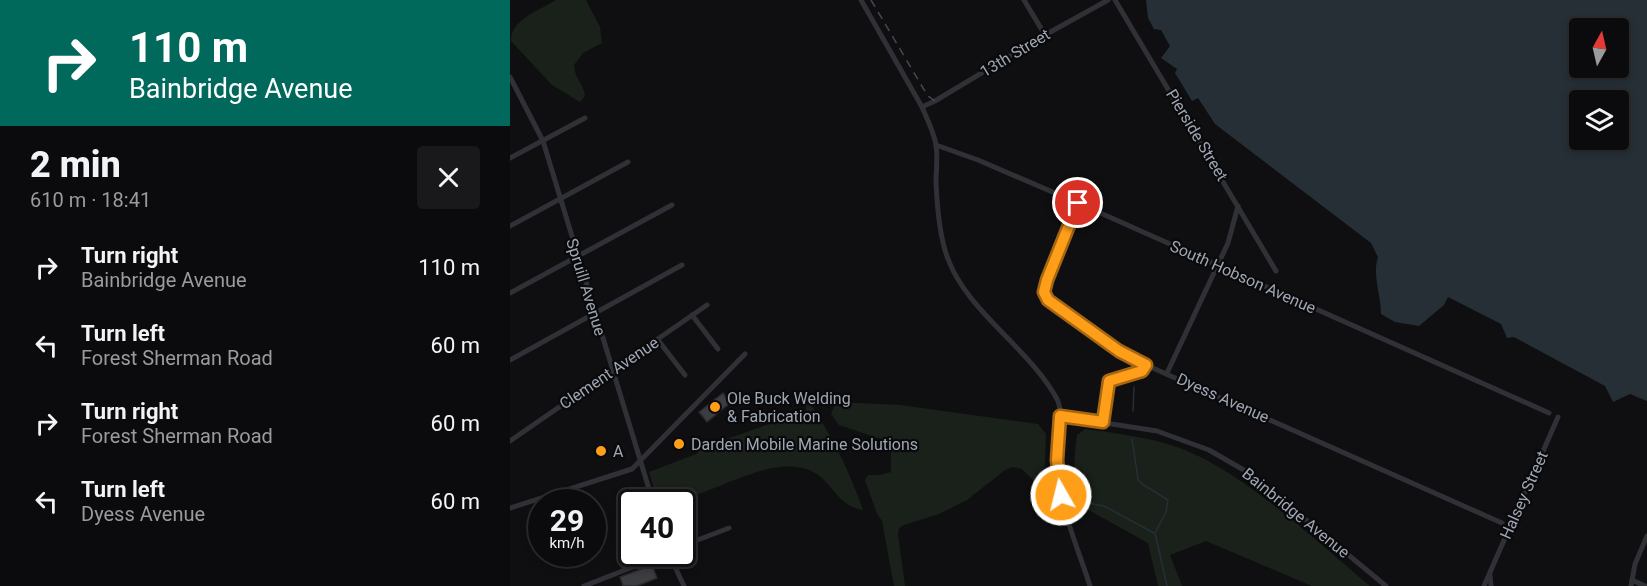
<!DOCTYPE html>
<meta charset="utf-8">
<style>
:root{--surface:#0b0b0d;--page:#19191b;--text:#f1f3f6;--muted:#9a9b9d;--line:#2b2b2e}
body{margin:0;font-family:Roboto,sans-serif;background:var(--page);color:var(--text);height:100vh;display:flex;flex-direction:column;font-size:22px;white-space:nowrap}
*{box-sizing:border-box;margin:0}
p{font-size:20px;color:var(--muted)}
.icon{flex:none;width:33px;height:33px;fill:none;stroke:currentColor;stroke-width:2;stroke-linecap:round;stroke-linejoin:round}
.map{position:relative;flex:1;overflow:hidden}
.drawer{display:flex;flex-direction:column;background:var(--surface);width:510px}
.drawer>*{flex:none}
.hud{background:#00695c;color:#fff;overflow:hidden}
.needle{width:39px;rotate:8deg}
.buttons{position:absolute;left:1059px;top:18px;display:grid;gap:12px}
.buttons a{display:grid;place-items:center;width:60px;height:60px;border-radius:6px;background:var(--surface);box-shadow:0 3px 9px #0003,0 0 0 2px var(--line);font-size:30px}
.speed{position:absolute;left:18px;top:489px;display:flex;gap:12px;font-size:30px;font-weight:700;text-align:center}
.speed>*{display:grid;place-content:center;width:78px;height:78px;border-radius:50%;background:var(--surface);box-shadow:0 3px 9px #0003,0 0 0 2px var(--line);line-height:1}
.speed small{font-size:15px;font-weight:400}
.speed .limit{border:3px solid #111;border-radius:9px;background:#fff;color:#111}
.pin{position:absolute;display:grid;place-items:center;width:51px;height:51px;color:#fff;margin:-26px;border:3px solid #fff;border-radius:50%;box-shadow:0 2px 6px #0007}
.me{position:absolute;width:66px;margin:-33px;rotate:352deg;stroke-linejoin:round;filter:drop-shadow(0 0 4px #0008)}
.turn{display:flex;align-items:center;gap:21px;height:126px;padding:0 30px;font-size:27px}
.turn .icon{width:78px;height:78px;stroke-width:2.5}
.turn b{display:block;font-size:42px;line-height:51px}
.round{display:grid;place-items:center;flex:none;width:63px;height:63px;border-radius:6px;background:var(--page)}
.headline{display:flex;align-items:center;justify-content:space-between;height:102px;padding:0 30px}
h1{font-size:36px;font-weight:800;line-height:45px}
ul{padding:0;list-style:none}
li{display:flex;align-items:center;gap:18px;height:78px;padding:0 30px}
li div{flex:1}
li b{display:block;font-size:22px}
li em{font-style:normal}
main{display:flex;flex:1;min-height:0}
.map>svg:first-child{display:block}
.green{fill:#19211a}
.water{fill:#252f35;fill-rule:evenodd}
.lines{fill:none;stroke-linecap:round;stroke-linejoin:round}
.stream{stroke:#252f35;stroke-width:1.5}
.building{fill:#3b3d41;stroke:#29292d;stroke-width:1.5}
.minor{stroke:#303136;stroke-width:5}
.rail{stroke:#45484d;stroke-width:1.5;stroke-dasharray:8 6;stroke-linecap:butt}
.route-casing{stroke:#a66710;stroke-width:15}
.route{stroke:#ff9e19;stroke-width:10}
.poi-dot{fill:#ff9e19;stroke:#0a0a0c;stroke-width:2}
.labels{text-anchor:middle;dominant-baseline:central;stroke-width:4.5;stroke-linejoin:round;paint-order:stroke}
.street-label{font-size:16px;fill:#9fa7b3;stroke:#0a0a0c}
.poi-label{font-size:16px;fill:#9fa7b3;stroke:#0a0a0c;text-anchor:start}
</style>
<main>
<section class="drawer">
<div class="hud">
<div class="turn"><svg class="icon" aria-label="right" viewBox="0 0 24 24"><path d="M7 20v-9h11M14 6l5 5-5 5"/></svg><div><b>110 m</b>Bainbridge Avenue</div></div>
</div>
<div class="headline"><div><h1>2 min</h1><p>610 m · 18:41</p></div><a class="round"><svg class="icon" aria-label="close" viewBox="0 0 24 24"><path d="M6 6l12 12M18 6L6 18"/></svg></a></div>
<ul>
<li><svg class="icon" aria-label="right" viewBox="0 0 24 24"><path d="M7 20v-9h11M14 6l5 5-5 5"/></svg><div><b>Turn right</b><p>Bainbridge Avenue</p></div><em>110 m</em></li>
<li><svg class="icon" aria-label="left" viewBox="0 0 24 24"><path d="M17 20v-9H6M10 6l-5 5 5 5"/></svg><div><b>Turn left</b><p>Forest Sherman Road</p></div><em>60 m</em></li>
<li><svg class="icon" aria-label="right" viewBox="0 0 24 24"><path d="M7 20v-9h11M14 6l5 5-5 5"/></svg><div><b>Turn right</b><p>Forest Sherman Road</p></div><em>60 m</em></li>
<li><svg class="icon" aria-label="left" viewBox="0 0 24 24"><path d="M17 20v-9H6M10 6l-5 5 5 5"/></svg><div><b>Turn left</b><p>Dyess Avenue</p></div><em>60 m</em></li>
</ul>
</section>
<div class="map">
<svg width="1137" height="586" viewBox="0 0 1137 586">
<rect width="100%" height="100%" fill="#0f0f11"/>
<g class="green">
<path d="M46,0H76L90,27L92,43L73,53L64,65C64,77 74,85 75,96L70,102L42,85L1,41C0,20 30,10 46,0Z"/>
<polygon points="326,402 390,405 528,424 536,434 534,485 525,482 512,469 503,467 495,470 457,500 429,514 394,525 389,528 388,534 395,586 384,586 372,521 367,514 355,480 358,475 370,475 381,472 381,452 371,439 329,425 321,414"/>
<path d="M296,404L301,405C323,437 340,473 353,510C321,505 322,470 286,467C242,462 192,503 148,502L139,472L186,454L192,448L259,424L296,415Z"/>
<path d="M575,429C605,433 636,437 664,446C729,467 807,542 860,586H802L696,541L660,555L672,586H648L638,543L573,507C561,487 564,457 567,435Z"/>
</g>
<path class="water" d="M636,0H1137V401L1120,394L1103,402L1095,386L1004,337L997,338L991,324L938,297L934,305L909,326L885,322L871,314C871,295 862,275 868,257L861,243L705,124L688,98L682,101L665,73L667,69L651,58L660,46L651,30L644,29L638,18ZM1070,28H1108V68H1070ZM1070,100H1108V140H1070Z"/>
<g class="lines">
<g class="stream">
<polyline points="623,411 624,387"/>
<polyline points="622,439 628,479 632,484 658,500 656,512 645,533 657,586"/>
<polyline points="563,474 573,502 594,506 644,533"/>
</g>
</g>
<g class="building">
<polygon points="213,393 220,403 197,422 189,412"/>
<polygon points="142,565 147,578 127,586 113,586 110,577"/>
</g>
<g class="lines">
<g class="minor">
<path d="M351,0L412,107C417,119 424,132 426,145C428,157 426,170 426,182C427,206 429,236 438,259C457,311 520,349 547,399C555,416 547,440 547,458C547,502 567,545 580,586"/>
<polyline points="514,0 535,35"/>
<polyline points="605,0 766,271"/>
<polyline points="0,77 33,141 143,502"/>
<polyline points="412,107 425,101 535,35 598,0"/>
<polyline points="426,145 468,160 568,203 1039,413"/>
<polyline points="0,158 75,118"/>
<polyline points="568,203 537,280 534,292 538,299 609,351 636,365 992,523"/>
<polyline points="0,226 118,162"/>
<polyline points="0,293 162,205"/>
<polyline points="182,315 208,349"/>
<polyline points="148,340 175,375"/>
<polyline points="0,360 172,265"/>
<polyline points="657,373 718,243 728,206"/>
<polyline points="550,416 647,431 699,450 739,473 876,586"/>
<polyline points="593,422 599,381 631,371 636,365"/>
<polyline points="0,441 197,305"/>
<polyline points="0,508 122,469 235,354"/>
<polyline points="172,546 219,528"/>
<polyline points="159,554 174,586"/>
<polyline points="980,575 981,586"/>
<polyline points="1122,580 1135,586"/>
<polyline points="74,586 156,554"/>
<polyline points="974,586 1048,417"/>
<polyline points="1121,586 1125,564 1137,536"/>
</g>
<polyline class="rail" points="361,0 413,88 418,96 428,103"/>
</g>
<g class="lines">
<defs>
<polyline id="route" points="551,495 547,460 550,416 593,422 599,381 632,371 636,365 609,351 538,300 534,292 537,280 568,203"/>
</defs>
<use href="#route" class="route-casing"/>
<use href="#route" class="route"/>
</g>
<g class="poi-dot">
<circle cx="205" cy="407" r="6"/>
<circle cx="169" cy="444" r="6"/>
<circle cx="91" cy="451" r="6"/>
</g>
<g class="labels">
<g class="street-label">
<text transform="translate(505 53) rotate(-31)">13th Street</text>
<text transform="translate(687 135) rotate(59)">Pierside Street</text>
<text transform="translate(733 277) rotate(24)">South Hobson Avenue</text>
<text transform="translate(76 287) rotate(73)">Spruill Avenue</text>
<text transform="translate(99 373) rotate(-34)">Clement Avenue</text>
<text transform="translate(713 398) rotate(24)">Dyess Avenue</text>
<text transform="translate(1014 495) rotate(-66)">Halsey Street</text>
<text transform="translate(786 513) rotate(39)">Bainbridge Avenue</text>
</g>
<g class="poi-label">
<text x="217" y="398">Ole Buck Welding<tspan x="217" dy="18">&amp; Fabrication</tspan></text>
<text x="181" y="444">Darden Mobile Marine Solutions</text>
<text x="103" y="451">A</text>
</g>
</g>
</svg>
<div class="buttons">
<a><svg class="needle" viewBox="-14 -14 28 28"><path d="M0-13l5 13h-10z" fill="#e53935"/><path d="M0 13l5-13h-10z" fill="#9a9b9d"/></svg></a>
<a><svg class="icon" aria-label="layers" viewBox="0 0 24 24"><path d="M12 4l9 5-9 5-9-5zM3 14l9 5 9-5"/></svg></a>
</div>
<div class="speed"><div>29<small>km/h</small></div><div class="limit">40</div></div>
<div class="pin" style="left:568px;top:203px;background:#d93025"><svg class="icon" aria-label="arrive" viewBox="0 0 24 24"><path d="M6 21V4h12l-3 4 3 4H6"/></svg></div>
<svg class="me" style="left:551px;top:495px" viewBox="-20 -20 40 40"><circle r="17" fill="#ff9e19" stroke="#fff" stroke-width="3"/><path d="M0-11L8 9 0 5-8 9z" fill="#fff"/></svg>
</div>
</main>
